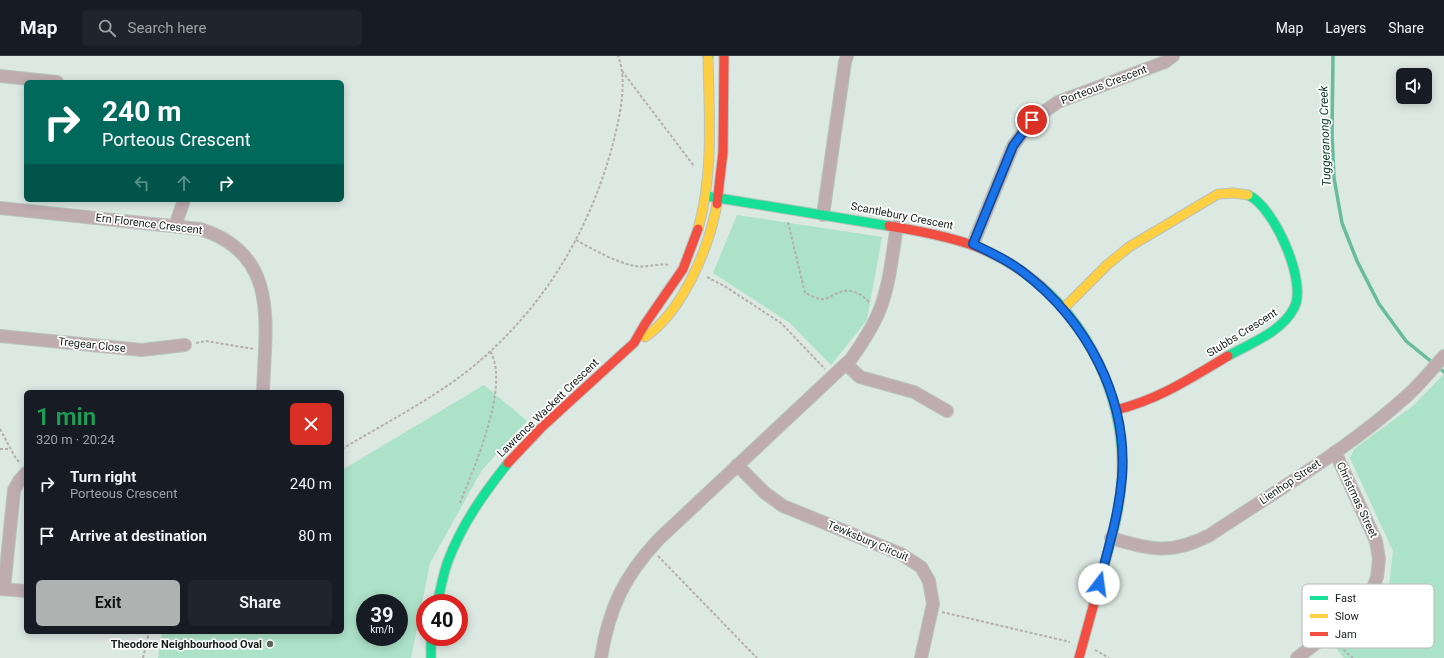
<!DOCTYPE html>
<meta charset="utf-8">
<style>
:root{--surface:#171b24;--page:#20242c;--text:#f1f3f6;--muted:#9ea1a6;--line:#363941;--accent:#aeb3b2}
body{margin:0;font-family:Roboto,sans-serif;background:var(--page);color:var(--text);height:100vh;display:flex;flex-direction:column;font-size:15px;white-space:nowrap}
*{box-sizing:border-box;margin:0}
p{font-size:13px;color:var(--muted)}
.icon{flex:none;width:22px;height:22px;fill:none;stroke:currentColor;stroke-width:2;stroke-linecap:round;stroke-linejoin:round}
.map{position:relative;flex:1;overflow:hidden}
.side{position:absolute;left:24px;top:334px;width:320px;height:244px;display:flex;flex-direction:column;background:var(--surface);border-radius:6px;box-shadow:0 2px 10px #0003}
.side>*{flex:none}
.banner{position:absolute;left:24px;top:24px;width:320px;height:122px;border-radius:6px;box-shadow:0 2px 10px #0003;background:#00695c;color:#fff;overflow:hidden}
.tools{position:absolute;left:1396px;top:12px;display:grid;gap:8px}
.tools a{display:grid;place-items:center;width:36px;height:36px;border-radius:6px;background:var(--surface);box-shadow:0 2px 10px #0003;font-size:20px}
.speed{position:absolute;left:356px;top:538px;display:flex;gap:8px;font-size:20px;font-weight:700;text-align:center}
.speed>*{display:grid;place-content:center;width:52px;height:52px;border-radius:50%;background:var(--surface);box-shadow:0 2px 10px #0003;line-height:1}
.speed small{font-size:10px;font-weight:400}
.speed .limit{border:6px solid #d22;background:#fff;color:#111}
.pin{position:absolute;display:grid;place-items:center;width:34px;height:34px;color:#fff;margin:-17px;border:2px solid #fff;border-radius:50%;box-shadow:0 1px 4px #0007}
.me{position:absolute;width:44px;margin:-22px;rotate:15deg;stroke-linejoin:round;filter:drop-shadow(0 0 3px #0008)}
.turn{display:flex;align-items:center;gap:14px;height:84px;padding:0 12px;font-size:18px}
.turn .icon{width:52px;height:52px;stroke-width:2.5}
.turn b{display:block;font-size:28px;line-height:34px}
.lanes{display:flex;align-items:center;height:38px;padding:0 12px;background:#0003;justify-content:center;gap:20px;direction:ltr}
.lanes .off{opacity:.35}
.round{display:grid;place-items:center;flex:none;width:42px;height:42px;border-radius:6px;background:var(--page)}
.headline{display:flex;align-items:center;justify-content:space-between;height:68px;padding:0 12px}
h1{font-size:24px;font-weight:600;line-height:30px;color:#1e9e55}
.action{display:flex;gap:8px;margin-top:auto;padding:8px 12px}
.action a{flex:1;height:46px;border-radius:6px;background:var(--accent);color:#111;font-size:16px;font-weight:600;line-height:46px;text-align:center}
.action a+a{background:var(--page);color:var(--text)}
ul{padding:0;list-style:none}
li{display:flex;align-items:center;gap:12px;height:52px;padding:0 12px}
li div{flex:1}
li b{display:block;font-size:15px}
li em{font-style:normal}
header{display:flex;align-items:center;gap:24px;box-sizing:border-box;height:56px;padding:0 20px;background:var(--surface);border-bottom:1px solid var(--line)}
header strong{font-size:19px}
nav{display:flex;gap:22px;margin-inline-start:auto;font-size:14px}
.search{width:280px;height:36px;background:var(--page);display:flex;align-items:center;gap:10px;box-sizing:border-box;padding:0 14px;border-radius:6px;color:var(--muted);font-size:15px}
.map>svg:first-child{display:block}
.green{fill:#ace2c8;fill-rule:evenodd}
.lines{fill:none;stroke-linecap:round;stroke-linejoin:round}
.stream{stroke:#67bd9a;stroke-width:3.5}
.street-casing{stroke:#b9c3be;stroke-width:14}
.fast-casing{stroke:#b9c3be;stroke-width:11}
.slow-casing{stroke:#b9c3be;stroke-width:11}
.jam-casing{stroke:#b9c3be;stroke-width:11}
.path{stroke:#b6aeaf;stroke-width:2;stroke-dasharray:3 2;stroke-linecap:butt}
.street{stroke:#beacb1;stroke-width:12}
.fast{stroke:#16e098;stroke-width:9}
.slow{stroke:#ffcf43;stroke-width:9}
.jam{stroke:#f24e42;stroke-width:9}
.route-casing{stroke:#114b97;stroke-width:10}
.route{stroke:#1a73e8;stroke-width:7}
.poi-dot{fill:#5b6560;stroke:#fff;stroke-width:1.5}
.labels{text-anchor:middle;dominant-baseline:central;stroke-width:3.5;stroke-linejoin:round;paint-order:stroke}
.street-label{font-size:11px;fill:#161e1a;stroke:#fff}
.poi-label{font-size:11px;font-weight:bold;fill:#161e1a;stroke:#fff;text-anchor:end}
.water-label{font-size:12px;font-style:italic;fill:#10402c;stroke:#fff}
.key{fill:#fff;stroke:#b9bcba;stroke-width:1}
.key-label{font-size:11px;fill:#161e1a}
</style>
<header>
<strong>Map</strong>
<div class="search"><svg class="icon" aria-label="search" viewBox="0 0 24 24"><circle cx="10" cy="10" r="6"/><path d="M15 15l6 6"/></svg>Search here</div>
<nav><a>Map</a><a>Layers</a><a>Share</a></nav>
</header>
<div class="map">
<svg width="1444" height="602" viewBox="0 0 1444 602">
<rect width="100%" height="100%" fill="#dce8e2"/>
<g class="green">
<polygon points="737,159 882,181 867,264 831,309 790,267 713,217"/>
<polygon points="1444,318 1444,602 1344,602 1333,588 1372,558 1389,530 1393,495 1350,402 1354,393 1413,350"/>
<path d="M484,329L527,365L482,414L430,507L411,602H158L162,576H342V414ZM365,547H399V581H365Z"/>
</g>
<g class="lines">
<polyline class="stream" points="1333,0 1332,78 1334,122 1342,167 1357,205 1379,248 1406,285 1444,316"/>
<defs>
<g id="street">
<polyline points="0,20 57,26"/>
<path d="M0,152L200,173C281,198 265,270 263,336"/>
<polyline points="823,159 845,6 847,0"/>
<polyline points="175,170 184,144"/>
<polyline points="973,188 1013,90 1032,64 1058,46 1165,6 1173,0"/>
<polyline points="0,280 142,294 185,289"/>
<polyline points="846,308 860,321 914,336 947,355"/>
<polyline points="737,409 765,437 783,450 901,498 921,511 929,525 933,548 921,602"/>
<path d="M1111,482C1152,494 1171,499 1210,479C1277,434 1349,393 1409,338C1421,327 1432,313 1444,300"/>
<polyline points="0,533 26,535"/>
<polyline points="4,533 14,434 19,425 26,417"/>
<path d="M601,602C609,552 624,520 659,483L851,303C861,289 871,274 878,258C890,230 892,199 897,170"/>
<polyline points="1297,602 1360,553 1371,538 1377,521 1379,503 1376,485 1335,396"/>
</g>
<g id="fast">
<polyline points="708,0 708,1"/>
<polyline points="706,140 889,170"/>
<path d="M1041,230C1097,279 1128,356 1121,431C1118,468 1105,504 1096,540"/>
<path d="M1228,300C1249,288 1282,276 1294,252C1308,227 1274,150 1248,139"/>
<path d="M437,547C441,533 443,518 448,505C462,468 484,437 508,407"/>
<polyline points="431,581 431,602"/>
</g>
<g id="slow">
<path d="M698,173C714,117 709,57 708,0"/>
<polyline points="1064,252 1107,209 1129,191 1218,138 1234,137 1248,139"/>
<path d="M645,281C683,255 709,192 717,148"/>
</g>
<g id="jam">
<polyline points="717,148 723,96 724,0"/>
<path d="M889,170C950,180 993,189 1041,230"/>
<path d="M1116,354C1160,343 1189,323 1228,300"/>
<polyline points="508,407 542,371 634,287 645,268 683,213 698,173"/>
<polyline points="1079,602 1096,540"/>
</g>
</defs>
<use href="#street" class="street-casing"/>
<use href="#fast" class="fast-casing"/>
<use href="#slow" class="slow-casing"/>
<use href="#jam" class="jam-casing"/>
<g class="path">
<polyline points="622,15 694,110"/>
<path d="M788,166L805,237C810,239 815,242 820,243C827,244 832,239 838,237C850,231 862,238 870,247"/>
<path d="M576,184C594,194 615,206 635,210C646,212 658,207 669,209"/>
<polyline points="707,221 726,231 781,267 825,313"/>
<polyline points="196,287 206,285 254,293"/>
<polyline points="0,373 15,401 20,407"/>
<polyline points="0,393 10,393"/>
<path d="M342,393C385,367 431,344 470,313C541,255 586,182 611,95C618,69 629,26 618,0"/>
<path d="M460,447C473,414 511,329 490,295"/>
<polyline points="658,500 757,602"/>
<polyline points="942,556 1070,586"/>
<polyline points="422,571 424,553"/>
<polyline points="1336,587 1353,602"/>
<polyline points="1095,594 1109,602"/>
<polyline points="143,602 149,576"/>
</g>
<use href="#street" class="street"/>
<use href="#fast" class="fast"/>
<use href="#slow" class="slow"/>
<use href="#jam" class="jam"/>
</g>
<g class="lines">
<defs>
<path id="route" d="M1032,64L1013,90L973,188C990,196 1008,204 1023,216C1086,264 1128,341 1122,421C1119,458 1108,493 1099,528"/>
</defs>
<use href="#route" class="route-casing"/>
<use href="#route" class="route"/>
</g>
<circle class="poi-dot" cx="270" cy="588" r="4"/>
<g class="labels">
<g class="street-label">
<text transform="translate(1104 29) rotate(-21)">Porteous Crescent</text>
<text transform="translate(902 160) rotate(11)">Scantlebury Crescent</text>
<text transform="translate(149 168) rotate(7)">Ern Florence Crescent</text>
<text transform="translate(1242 277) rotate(-32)">Stubbs Crescent</text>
<text transform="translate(92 289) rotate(6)">Tregear Close</text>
<text transform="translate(548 352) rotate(-44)">Lawrence Wackett Crescent</text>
<text transform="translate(1290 426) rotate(-34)">Lienhop Street</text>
<text transform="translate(1357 444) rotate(65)">Christmas Street</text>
<text transform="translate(868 485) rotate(23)">Tewksbury Circuit</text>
</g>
<g class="poi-label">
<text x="262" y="588">Theodore Neighbourhood Oval</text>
</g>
<g class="water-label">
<text transform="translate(1325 80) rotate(-92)">Tuggeranong Creek</text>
</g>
</g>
<rect x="1302" y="528" width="132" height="64" rx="6" class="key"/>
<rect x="1310" y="540" width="18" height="4" fill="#16e098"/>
<rect x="1310" y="558" width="18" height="4" fill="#ffcf43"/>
<rect x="1310" y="576" width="18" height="4" fill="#f24e42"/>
<g class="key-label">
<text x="1335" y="546">Fast</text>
<text x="1335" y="564">Slow</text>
<text x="1335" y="582">Jam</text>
</g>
</svg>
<div class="tools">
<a><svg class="icon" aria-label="sound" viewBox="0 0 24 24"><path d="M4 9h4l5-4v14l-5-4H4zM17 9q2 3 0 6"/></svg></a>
</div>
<div class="speed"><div>39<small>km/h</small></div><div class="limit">40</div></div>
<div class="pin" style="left:1032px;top:64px;background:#d93025"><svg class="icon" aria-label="arrive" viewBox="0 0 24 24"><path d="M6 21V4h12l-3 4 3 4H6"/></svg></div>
<svg class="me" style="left:1099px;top:528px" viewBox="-20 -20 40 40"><circle r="19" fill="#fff"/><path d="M0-13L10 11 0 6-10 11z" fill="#1a73e8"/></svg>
<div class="banner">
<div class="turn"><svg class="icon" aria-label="right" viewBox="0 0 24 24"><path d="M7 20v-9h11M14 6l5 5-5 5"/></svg><div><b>240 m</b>Porteous Crescent</div></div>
<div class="lanes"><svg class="icon off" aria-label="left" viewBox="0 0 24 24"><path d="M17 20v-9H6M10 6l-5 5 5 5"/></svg><svg class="icon off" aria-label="ahead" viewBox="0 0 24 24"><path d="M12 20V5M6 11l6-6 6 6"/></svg><svg class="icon" aria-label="right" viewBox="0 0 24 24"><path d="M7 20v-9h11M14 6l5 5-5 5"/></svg></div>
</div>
<section class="side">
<div class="headline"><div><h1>1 min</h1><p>320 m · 20:24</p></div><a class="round" style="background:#d93025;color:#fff"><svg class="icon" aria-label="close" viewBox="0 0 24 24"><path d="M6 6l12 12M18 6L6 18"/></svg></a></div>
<ul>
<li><svg class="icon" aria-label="right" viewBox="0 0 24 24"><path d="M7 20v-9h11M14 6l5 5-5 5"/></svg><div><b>Turn right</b><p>Porteous Crescent</p></div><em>240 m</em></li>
<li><svg class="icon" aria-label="arrive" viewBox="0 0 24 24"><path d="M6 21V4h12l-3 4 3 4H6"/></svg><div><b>Arrive at destination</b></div><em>80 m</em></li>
</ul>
<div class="action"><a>Exit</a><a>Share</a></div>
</section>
</div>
